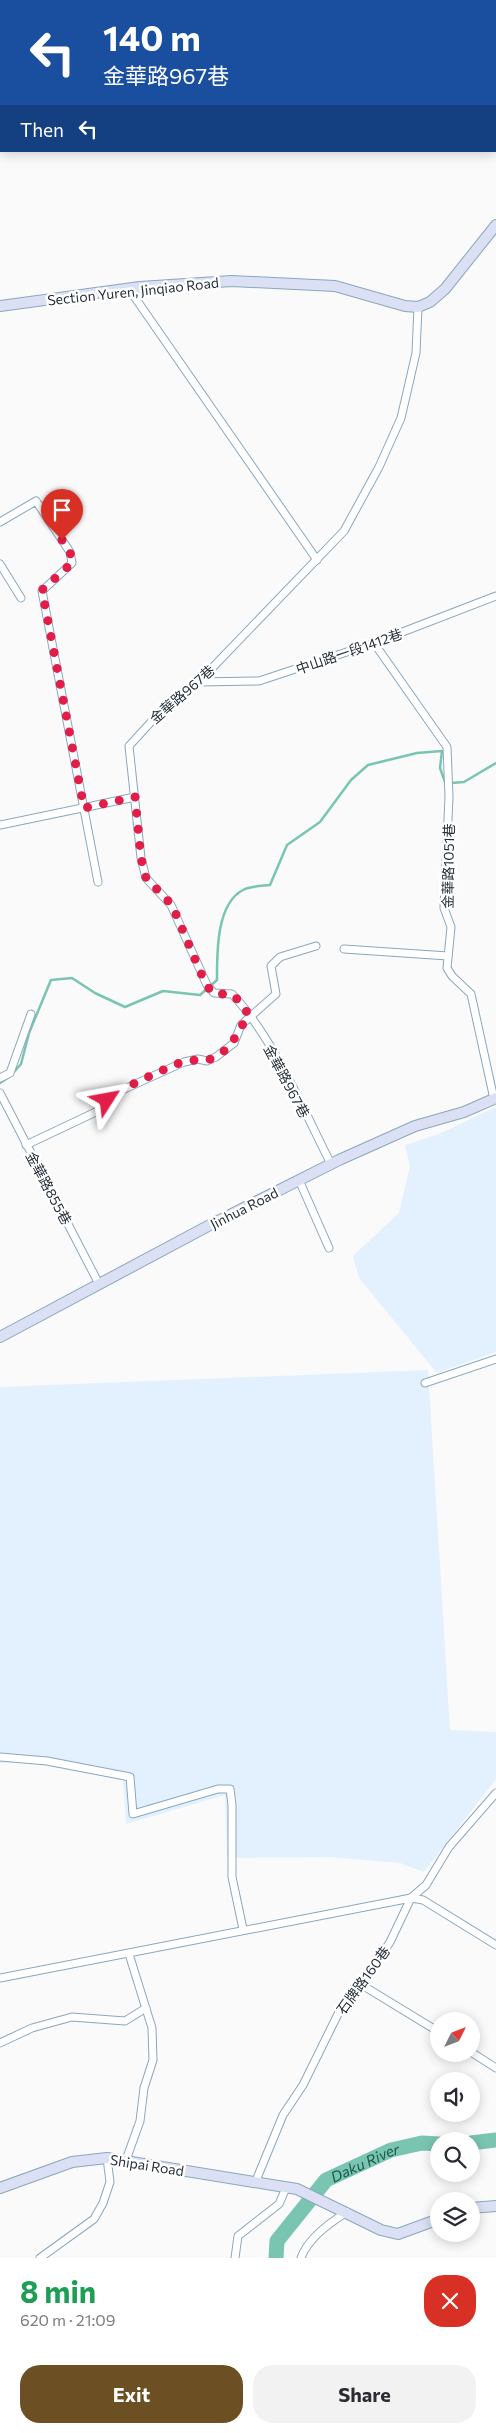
<!DOCTYPE html>
<meta charset="utf-8">
<style>
:root{--surface:#fff;--page:#f2f2f3;--text:#2b2b33;--muted:#7c7c81;--accent:#6c5023}
body{margin:0;font-family:Commissioner,"Noto Sans TC",sans-serif;background:var(--page);color:var(--text);height:100vh;display:flex;flex-direction:column;font-size:19px;white-space:nowrap}
*{box-sizing:border-box;margin:0}
p{font-size:16px;color:var(--muted)}
.icon{flex:none;width:28px;height:28px;fill:none;stroke:currentColor;stroke-width:2;stroke-linecap:round;stroke-linejoin:round}
.map{position:relative;height:2258px;overflow:hidden}
.drawer{display:flex;flex-direction:column;background:var(--surface);flex:1}
.drawer>*{flex:none}
.guide{position:absolute;left:0px;top:0px;width:496px;height:152px;box-shadow:0 2px 12px #0003;background:#1a4fa0;color:#fff;overflow:hidden}
.needle{width:32px;rotate:48deg}
.controls{position:absolute;left:430px;top:2012px;display:grid;gap:10px}
.controls a{display:grid;place-items:center;width:50px;height:50px;border-radius:50%;background:var(--surface);box-shadow:0 2px 12px #0003;font-size:25px}
.pin{position:absolute;display:grid;place-items:center;width:42px;height:42px;color:#fff;margin:-51px -21px;border-radius:50% 50% 50% 0;rotate:-45deg;box-shadow:0 0 5px #0007}
.pin .icon{rotate:45deg}
.me{position:absolute;width:55px;margin:-28px;rotate:56deg;stroke-linejoin:round;filter:drop-shadow(0 0 4px #0008)}
.turn{display:flex;align-items:center;gap:18px;height:105px;padding:0 20px;font-size:22px}
.turn .icon{width:65px;height:65px;stroke-width:2.5}
.turn b{display:block;font-size:35px;line-height:42px}
.then{display:flex;align-items:center;height:48px;padding:0 20px;background:#0003;gap:10px;font-size:19px}
.round{display:grid;place-items:center;flex:none;width:52px;height:52px;border-radius:20px;background:var(--page)}
.head{display:flex;align-items:center;justify-content:space-between;height:85px;padding:0 20px}
h1{font-size:30px;font-weight:700;line-height:38px;color:#1e9e55}
.button{display:flex;gap:10px;margin-top:auto;padding:10px 20px}
.button a{flex:1;height:58px;border-radius:20px;background:var(--accent);color:#fff;font-size:20px;font-weight:700;line-height:58px;text-align:center}
.button a+a{background:var(--page);color:var(--text)}
.map>svg:first-child{display:block}
.built{fill:#e2f1fd}
.lines{fill:none;stroke-linecap:round;stroke-linejoin:round}
.stream{stroke:#79c5b2;stroke-width:2.5}
.river{stroke:#79c5b2;stroke-width:15}
.street-casing{stroke:#8aa7bd;stroke-width:9}
.secondary-casing{stroke:#8aa7bd;stroke-width:12}
.street{stroke:#fff;stroke-width:7}
.secondary{stroke:#dbe0f4;stroke-width:10}
.route{stroke:#e11d48;stroke-width:9;stroke-dasharray:0 16.2}
.labels{text-anchor:middle;dominant-baseline:central;stroke-width:5;stroke-linejoin:round;paint-order:stroke}
.street-label{font-size:14px;fill:#25303a;stroke:#fff}
.water-label{font-size:15px;font-style:italic;fill:#1a584b;stroke:#fff}
</style>
<div class="map">
<svg width="496" height="2258" viewBox="0 0 496 2258">
<rect width="100%" height="100%" fill="#fafafa"/>
<g class="built">
<polygon points="496,1107 496,1352 437,1373 359,1278 353,1256 399,1213 410,1166 405,1145 439,1134"/>
<polygon points="428,1370 450,1730 496,1732 496,1779 424,1872 400,1863 331,1857 227,1858 225,1795 126,1824 123,1780 32,1763 0,1763 0,1387"/>
</g>
<g class="lines">
<g class="stream">
<polyline points="451,783 464,782 496,763"/>
<path d="M13,1073L21,1064L29,1033L51,980L72,978L95,993L125,1007L163,991L200,995L217,980C217,954 216,904 243,890C250,886 262,886 270,885L287,845L320,822L351,780L368,765L417,753L442,751L440,768L445,782"/>
<polyline points="0,1083 9,1077"/>
</g>
<g class="river">
<polyline points="471,2143 496,2140"/>
<path id="s1" d="M276,2258L277,2241L326,2180L391,2150L422,2143L439,2144"/>
</g>
<defs>
<g id="street">
<polyline points="129,289 317,560"/>
<polyline points="0,522 36,501 70,552 72,563 42,591 98,882"/>
<polyline points="0,564 21,598"/>
<polyline points="374,643 447,747 449,797 444,908 451,927 447,968 452,976 471,994 494,1099"/>
<polyline points="198,682 259,681 374,643 496,596"/>
<polyline points="0,825 135,797"/>
<polyline points="344,949 448,956"/>
<polyline points="0,1078 10,1073 31,1014"/>
<polyline points="0,1093 99,1284"/>
<polyline points="26,1145 100,1110 104,1107 109,1096 184,1062 198,1059 207,1061 216,1057 234,1043 241,1025 276,994 271,966 280,957 316,946"/>
<path d="M331,1164C304,1111 273,1037 232,994L214,993L207,985L171,905L146,878L141,858L129,746L172,699L198,682L214,666L344,531L379,467L401,418L416,353L418,307"/>
<polyline points="299,1180 329,1248"/>
<polyline points="425,1383 496,1359"/>
<polyline points="0,1757 47,1761 130,1777 133,1814 218,1789 230,1789 232,1805 232,1877 243,1929"/>
<polyline points="0,1978 411,1898 423,1900 496,1945"/>
<polyline points="362,1985 439,2032"/>
<polyline points="0,2043 32,2028 72,2017 125,2021 146,2008"/>
<polyline points="471,2052 496,2068"/>
<polyline points="126,2160 140,2121 144,2088 153,2060 152,2028 129,1954"/>
<polyline points="255,2183 283,2115 303,2085 339,2012 362,1985 390,1942 411,1898 426,1885 449,1847 496,1793"/>
<polyline points="40,2258 94,2219 103,2203 110,2182 107,2158"/>
<polyline points="235,2258 238,2236 279,2204 286,2188"/>
<path d="M301,2258C308,2238 329,2223 347,2212"/>
</g>
<g id="secondary">
<polyline points="0,306 140,287 232,281 335,286 405,306 418,307 430,302 445,289 496,225"/>
<polyline points="0,1337 208,1226 339,1160 415,1126 464,1112 496,1098"/>
<polyline points="0,2188 72,2162 107,2158 297,2189 381,2230 398,2234 439,2219"/>
<polyline points="471,2208 496,2206"/>
</g>
</defs>
<use href="#street" class="street-casing"/>
<use href="#secondary" class="secondary-casing"/>
<use href="#street" class="street"/>
<use href="#secondary" class="secondary"/>
</g>
<g class="lines">
<path class="route" d="M62,540L70,552L72,563L42,590L84,808L135,797L141,858L146,878L172,905L206,985L214,994H232L244,1006L249,1017C234,1032 237,1045 215,1057C205,1063 194,1058 182,1062C157,1072 133,1084 109,1096L107,1100"/>
</g>
<g class="labels">
<g class="street-label">
<text transform="translate(133 291) rotate(-6)">Section Yuren, Jinqiao Road</text>
<text transform="translate(349 651) rotate(-19)">中山路一段1412巷</text>
<text transform="translate(182 694) rotate(-41)">金華路967巷</text>
<text transform="translate(448 866) rotate(-89)">金華路1051巷</text>
<text transform="translate(287 1081) rotate(62)">金華路967巷</text>
<text transform="translate(49 1188) rotate(62)">金華路855巷</text>
<text transform="translate(244 1208) rotate(-27)">Jinhua Road</text>
<text transform="translate(363 1980) rotate(-54)">石牌路160巷</text>
<text transform="translate(147 2165) rotate(9)">Shipai Road</text>
</g>
<g class="water-label">
<text stroke="none"><textPath href="#s1" startOffset="138">Daku River</textPath></text>
</g>
</g>
</svg>
<div class="controls">
<a><svg class="needle" viewBox="-14 -14 28 28"><path d="M0-13l5 13h-10z" fill="#e53935"/><path d="M0 13l5-13h-10z" fill="#7c7c81"/></svg></a>
<a><svg class="icon" aria-label="sound" viewBox="0 0 24 24"><path d="M4 9h4l5-4v14l-5-4H4zM17 9q2 3 0 6"/></svg></a>
<a><svg class="icon" aria-label="search" viewBox="0 0 24 24"><circle cx="10" cy="10" r="6"/><path d="M15 15l6 6"/></svg></a>
<a><svg class="icon" aria-label="layers" viewBox="0 0 24 24"><path d="M12 4l9 5-9 5-9-5zM3 14l9 5 9-5"/></svg></a>
</div>
<div class="pin" style="left:62px;top:540px;background:#d93025"><svg class="icon" aria-label="arrive" viewBox="0 0 24 24"><path d="M6 21V4h12l-3 4 3 4H6"/></svg></div>
<svg class="me" style="left:107px;top:1100px" viewBox="-20 -20 40 40"><path d="M0-17L14 15 0 8-14 15z" fill="#e11d48" stroke="#fff" stroke-width="4"/></svg>
<div class="guide">
<div class="turn"><svg class="icon" aria-label="left" viewBox="0 0 24 24"><path d="M17 20v-9H6M10 6l-5 5 5 5"/></svg><div><b>140 m</b>金華路967巷</div></div>
<div class="then">Then<svg class="icon" aria-label="left" viewBox="0 0 24 24"><path d="M17 20v-9H6M10 6l-5 5 5 5"/></svg></div>
</div>
</div>
<section class="drawer">
<div class="head"><div><h1>8 min</h1><p>620 m · 21:09</p></div><a class="round" style="background:#d93025;color:#fff"><svg class="icon" aria-label="close" viewBox="0 0 24 24"><path d="M6 6l12 12M18 6L6 18"/></svg></a></div>
<div class="button"><a>Exit</a><a>Share</a></div>
</section>
